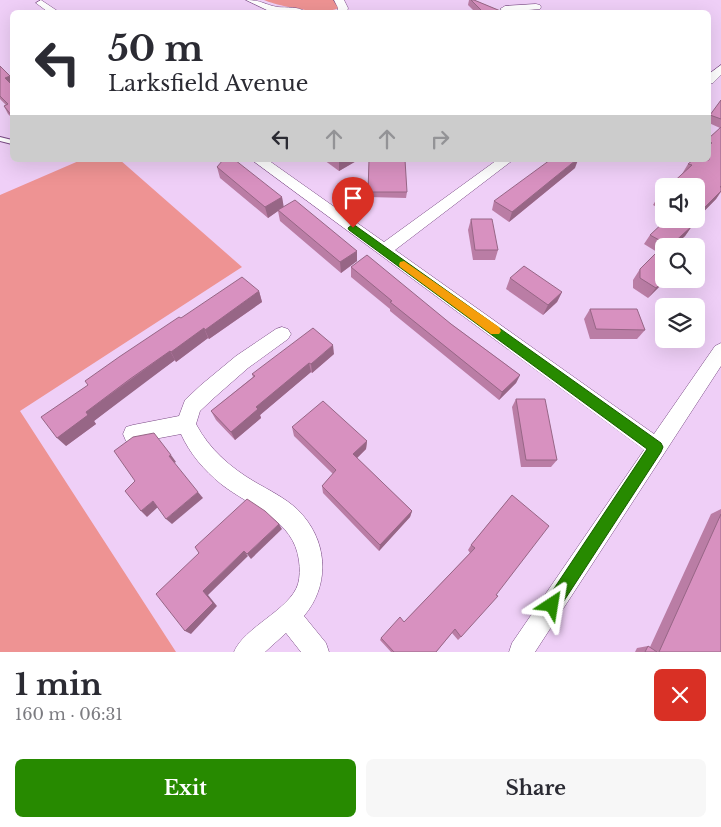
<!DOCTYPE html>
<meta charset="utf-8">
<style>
:root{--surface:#fff;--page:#f7f7f7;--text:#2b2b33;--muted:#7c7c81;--accent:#278a00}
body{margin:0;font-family:"Libre Baskerville",serif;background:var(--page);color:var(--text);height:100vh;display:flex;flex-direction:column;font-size:19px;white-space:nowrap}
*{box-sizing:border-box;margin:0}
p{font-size:16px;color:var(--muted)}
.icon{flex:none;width:28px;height:28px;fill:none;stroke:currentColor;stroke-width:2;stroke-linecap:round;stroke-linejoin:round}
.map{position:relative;height:652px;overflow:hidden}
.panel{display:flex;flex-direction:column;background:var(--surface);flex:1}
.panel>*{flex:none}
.banner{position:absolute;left:10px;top:10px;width:701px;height:152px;border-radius:8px;box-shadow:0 5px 20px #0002;background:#fff;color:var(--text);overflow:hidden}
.controls{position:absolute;left:655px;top:178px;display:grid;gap:10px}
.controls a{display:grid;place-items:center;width:50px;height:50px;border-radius:8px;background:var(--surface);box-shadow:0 5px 20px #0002;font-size:25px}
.pin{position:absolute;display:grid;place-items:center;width:42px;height:42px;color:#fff;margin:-51px -21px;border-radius:50% 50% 50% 0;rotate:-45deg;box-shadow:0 0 5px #0007}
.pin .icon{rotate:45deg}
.me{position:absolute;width:55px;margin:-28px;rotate:33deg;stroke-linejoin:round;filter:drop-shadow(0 0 4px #0008)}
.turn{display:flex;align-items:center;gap:18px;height:105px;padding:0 15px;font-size:22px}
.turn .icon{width:65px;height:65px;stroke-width:2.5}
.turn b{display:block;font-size:35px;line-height:42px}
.lanes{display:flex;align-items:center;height:48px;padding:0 15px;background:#0003;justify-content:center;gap:25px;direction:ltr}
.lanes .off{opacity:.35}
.round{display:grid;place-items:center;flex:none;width:52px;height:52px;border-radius:8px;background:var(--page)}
.summary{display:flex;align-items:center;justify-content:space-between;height:85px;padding:0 15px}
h1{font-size:30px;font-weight:800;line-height:38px}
.action{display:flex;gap:10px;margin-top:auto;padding:10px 15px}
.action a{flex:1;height:58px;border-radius:8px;background:var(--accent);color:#fff;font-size:20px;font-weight:800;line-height:58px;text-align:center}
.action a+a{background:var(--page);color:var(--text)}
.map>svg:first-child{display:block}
.green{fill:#ee9393}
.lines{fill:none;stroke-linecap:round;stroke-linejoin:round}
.service-casing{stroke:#794a84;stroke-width:2}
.minor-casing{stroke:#794a84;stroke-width:1}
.service{fill:#fff;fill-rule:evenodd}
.minor{fill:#fff;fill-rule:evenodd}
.wall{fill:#ba7da5}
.shaded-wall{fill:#976686}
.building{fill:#d891c0;stroke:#976686}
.route{fill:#278a00;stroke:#195a00}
.slow{fill:#f59e0b}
</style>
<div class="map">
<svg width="721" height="652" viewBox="0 0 721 652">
<rect width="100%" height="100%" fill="#efcff7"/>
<g class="green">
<path d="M264,0H336L340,7C328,17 277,6 264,0Z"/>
<polygon points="81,160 120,160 242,267 20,411 176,652 0,652 0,195"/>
</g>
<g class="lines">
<defs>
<polygon id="service" points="0,137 12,140 12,144 0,141"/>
<g id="minor">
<polygon points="41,0 59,12 48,12 36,3"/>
<path d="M246,0C262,0 265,5 278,7C286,8 299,6 305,12H271Z"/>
<polygon points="334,0 344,0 348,8 347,12 337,12 338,8"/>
<polygon points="536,4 540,5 541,7 540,9 505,12 500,9 505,6"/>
<polygon points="721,65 721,75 713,83 709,84 709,74"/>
<polygon points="252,160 268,160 384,242 497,160 513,160 395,250 654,434 715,346 721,343 721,366 535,652 509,652 512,643 644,450"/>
<path d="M282,327L288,329L291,334L288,339L248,368L215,397L200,411L196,424C209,449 231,468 255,482C269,490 285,498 297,509C328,539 331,584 304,616L326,643L329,652H301L286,633L265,652H234C244,627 290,610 298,584C300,577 300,568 299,561C294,519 250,507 221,484C204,470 190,454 181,434L133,443L126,441L123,434L126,427L133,425L179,416L185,400L201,385L236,356L276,329Z"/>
</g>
</defs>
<use href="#service" class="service-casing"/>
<use href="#minor" class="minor-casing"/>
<use href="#service" class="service"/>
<use href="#minor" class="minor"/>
</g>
<g class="wall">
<polygon points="469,0 474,0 503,12 475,12 468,5"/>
<polygon points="0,66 12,81 12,118 8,114 4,106 6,105 0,99"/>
<polygon points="721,100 721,192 716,199 690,225 692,226 685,236 674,246 664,246 664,279 667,279 648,298 633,288 633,280 640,269 657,252 644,244 650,235 696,219 682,174 688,164 709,160 709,138 720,128 709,123 709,117"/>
<polygon points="324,160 358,160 339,171"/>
<polygon points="369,160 407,192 406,198 368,197"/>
<polygon points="217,167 282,197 283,207 357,251 357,261 341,273 280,221 278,211 268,218 220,178"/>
<polygon points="575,168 509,222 492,210 494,201"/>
<polygon points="664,191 664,211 653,205 659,195"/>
<polygon points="471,219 498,250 495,260 473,260 468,230"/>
<polygon points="351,267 451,324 520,375 516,383 499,400 390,311 390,309 351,277"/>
<polygon points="510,278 562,292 557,302 543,315 506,289"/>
<polygon points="259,291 262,302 209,339 208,338 176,362 175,360 136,388 94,421 96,424 66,446 88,385 181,318"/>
<polygon points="590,309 645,330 637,339 590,339 584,319"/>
<polygon points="334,354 312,373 311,372 260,415 261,418 235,440 216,420 211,411 253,377 252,374"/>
<polygon points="516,399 557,460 551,467 521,467 512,407"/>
<polygon points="292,427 367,441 366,449 357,458 412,511 410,517 379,551 323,493 322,486 333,474 294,436"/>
<polygon points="512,495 461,637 458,640 452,633 436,652 391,652 380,640 381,638 404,622 470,553 468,550 471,545"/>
<polygon points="721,509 721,652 635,652 637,648 648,646 650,647 711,514"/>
</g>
<g class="shaded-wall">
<polygon points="10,76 12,81 12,84 5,78"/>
<polygon points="339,160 358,160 339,171"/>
<polygon points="576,160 578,160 575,168 509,222 512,212"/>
<polygon points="721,191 716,199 682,234 689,224 694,219 696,219 696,216"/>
<polygon points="282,197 284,208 278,210 278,211 268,218 265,207"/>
<polygon points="692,226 685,236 674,246 670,246"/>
<polygon points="357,251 357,261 341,273 340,262"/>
<polygon points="664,279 667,279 648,298 656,288"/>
<polygon points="259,291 262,302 209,339 205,330"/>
<polygon points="562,292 557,302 543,315 548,305"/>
<polygon points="204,328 208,338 176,362 171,352"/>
<polygon points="333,345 334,354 312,373 311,364"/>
<polygon points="170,351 175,360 94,421 96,424 66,446 57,438 86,412"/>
<polygon points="309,363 311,372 260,415 261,418 235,440 231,432 256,407"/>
<polygon points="520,375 516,383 499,400 502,392"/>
<polygon points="367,441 366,449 353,462 353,454"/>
<polygon points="171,455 176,462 174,463 169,456"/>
<polygon points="198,492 203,498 172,524 166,519"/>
<polygon points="153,501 158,507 147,517 141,511"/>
<polygon points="412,511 410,517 379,551 380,545"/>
<polygon points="279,524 282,529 251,559 247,554"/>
<polygon points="244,551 248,556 208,595 217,606 191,634 185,631 203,591"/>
</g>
<g class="building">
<polygon points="471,0 474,0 503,12 483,12"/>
<polygon points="0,66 10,76 5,78 12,85 12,116 4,106 8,104 0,96"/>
<polygon points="721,100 721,119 710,115"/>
<polygon points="721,127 721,186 720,187 721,187 721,191 696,216 696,186 669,186 692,165 688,164 693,160 709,160 709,145 712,143 709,141 709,138"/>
<polygon points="223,160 235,160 282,197 265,207 217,167"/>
<polygon points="369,160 405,160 407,192 368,192"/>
<polygon points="550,160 576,160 512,212 494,201"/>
<polygon points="664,191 664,198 659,195"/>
<polygon points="295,200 357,251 340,262 278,210"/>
<polygon points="471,219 492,219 498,250 475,250"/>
<polygon points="667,219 694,219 689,224 692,226 670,246 650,235"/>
<polygon points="657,252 664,255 664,279 656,288 640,278 640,269"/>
<polygon points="367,255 451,324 520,375 502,392 390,302 392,301 351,267"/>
<polygon points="524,266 562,292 548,305 510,278"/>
<polygon points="242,277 259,291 205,330 204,328 171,352 170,351 130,379 86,412 88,415 57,438 41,417 88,385 85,381 119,357 179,317 181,318"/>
<polygon points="590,309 637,309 645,330 596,329"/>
<polygon points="313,328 333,345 311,364 309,363 256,407 258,409 231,432 211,411 255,376 252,374"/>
<polygon points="516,399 545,399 557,460 526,460"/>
<polygon points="323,401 367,441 353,454 412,511 380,545 322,486 336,470 292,427"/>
<polygon points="154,433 171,455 169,456 198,492 166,519 153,501 141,511 125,491 135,481 114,451 133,437"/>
<polygon points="512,495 549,526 496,595 498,596 461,637 455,629 436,652 394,652 381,638 400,617 404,622 475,548 471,545"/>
<polygon points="247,499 265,511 279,524 247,554 244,551 203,591 213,603 185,631 156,594 199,553 195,547"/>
<polygon points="721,514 721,652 659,652"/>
<polygon points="648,646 657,652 645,652"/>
</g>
<polygon class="route" points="353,224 661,443 663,447 661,452 558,610 552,612 547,610 545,605 547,599 647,449 349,230 348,228"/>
<polygon class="slow" points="404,261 499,327 501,331 499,334 491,334 400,267 399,265 400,262"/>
</svg>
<div class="controls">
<a><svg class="icon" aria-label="sound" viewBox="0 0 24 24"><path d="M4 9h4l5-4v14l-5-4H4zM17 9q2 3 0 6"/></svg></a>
<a><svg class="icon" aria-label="search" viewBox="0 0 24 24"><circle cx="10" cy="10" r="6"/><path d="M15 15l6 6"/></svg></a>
<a><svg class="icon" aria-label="layers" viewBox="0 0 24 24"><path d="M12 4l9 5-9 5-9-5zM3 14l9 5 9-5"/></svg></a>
</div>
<div class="pin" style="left:353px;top:228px;background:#d93025"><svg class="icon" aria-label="arrive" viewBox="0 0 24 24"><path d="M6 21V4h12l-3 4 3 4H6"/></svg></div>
<svg class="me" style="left:552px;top:605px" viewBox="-20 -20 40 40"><path d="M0-17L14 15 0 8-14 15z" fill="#278a00" stroke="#fff" stroke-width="4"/></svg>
<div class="banner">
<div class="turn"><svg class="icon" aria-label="left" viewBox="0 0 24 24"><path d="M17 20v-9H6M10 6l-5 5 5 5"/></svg><div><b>50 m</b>Larksfield Avenue</div></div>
<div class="lanes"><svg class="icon" aria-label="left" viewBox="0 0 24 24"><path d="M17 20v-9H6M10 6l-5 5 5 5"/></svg><svg class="icon off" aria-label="ahead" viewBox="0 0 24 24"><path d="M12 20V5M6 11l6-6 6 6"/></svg><svg class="icon off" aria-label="ahead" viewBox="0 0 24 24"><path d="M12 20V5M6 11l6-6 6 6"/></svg><svg class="icon off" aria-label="right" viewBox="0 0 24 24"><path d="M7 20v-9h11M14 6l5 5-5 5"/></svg></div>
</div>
</div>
<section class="panel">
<div class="summary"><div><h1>1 min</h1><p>160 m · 06:31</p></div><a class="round" style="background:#d93025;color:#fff"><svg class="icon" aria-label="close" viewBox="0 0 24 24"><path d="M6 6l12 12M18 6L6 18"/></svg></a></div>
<div class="action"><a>Exit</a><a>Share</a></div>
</section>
